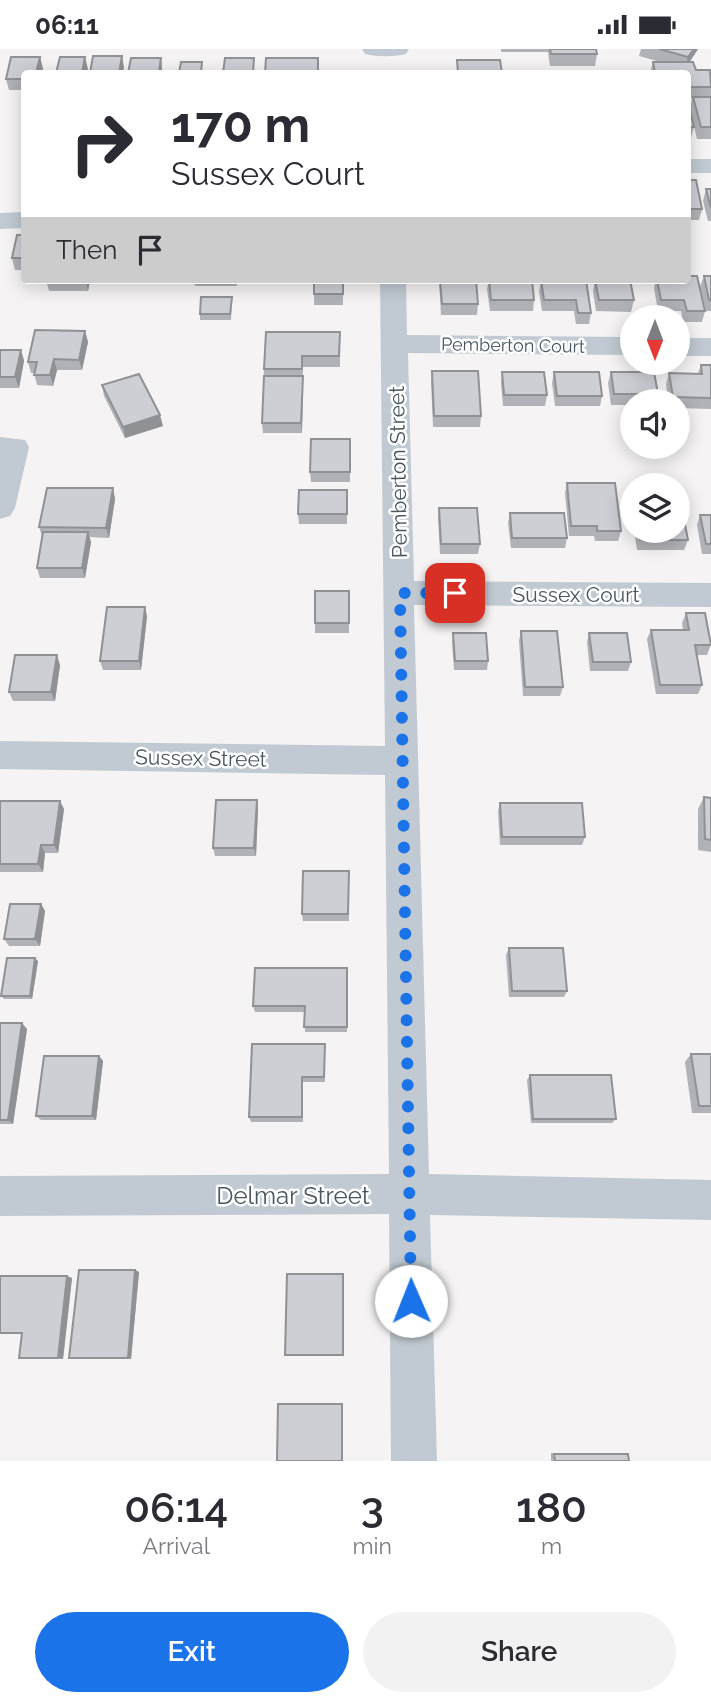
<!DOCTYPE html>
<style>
:root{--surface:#fff;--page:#f2f2f3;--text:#2b2b33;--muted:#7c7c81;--accent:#1a73e8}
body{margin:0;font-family:Raleway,sans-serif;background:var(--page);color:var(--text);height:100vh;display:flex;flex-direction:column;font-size:26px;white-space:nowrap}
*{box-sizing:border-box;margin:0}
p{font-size:23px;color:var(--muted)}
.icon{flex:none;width:38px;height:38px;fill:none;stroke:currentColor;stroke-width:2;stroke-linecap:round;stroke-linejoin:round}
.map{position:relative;height:1412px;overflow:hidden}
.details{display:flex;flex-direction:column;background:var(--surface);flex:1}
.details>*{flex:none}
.top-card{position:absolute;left:21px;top:21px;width:670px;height:214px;border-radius:7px;box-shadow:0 4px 18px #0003;background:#fff;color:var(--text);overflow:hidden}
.needle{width:46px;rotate:180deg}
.controls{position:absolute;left:620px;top:256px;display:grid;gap:14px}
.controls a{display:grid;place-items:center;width:70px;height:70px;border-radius:50%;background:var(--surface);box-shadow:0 4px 18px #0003;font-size:35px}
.pin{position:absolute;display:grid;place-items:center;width:60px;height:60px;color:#fff;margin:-30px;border-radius:14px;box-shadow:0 4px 10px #0006}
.me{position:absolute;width:77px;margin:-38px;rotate:359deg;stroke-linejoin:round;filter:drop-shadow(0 0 5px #0008)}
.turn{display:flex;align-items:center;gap:24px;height:147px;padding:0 35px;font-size:32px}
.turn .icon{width:91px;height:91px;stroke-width:2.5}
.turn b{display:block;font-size:49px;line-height:60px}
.then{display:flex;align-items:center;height:66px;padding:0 35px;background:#0003;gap:14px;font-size:26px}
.eta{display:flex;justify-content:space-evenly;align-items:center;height:119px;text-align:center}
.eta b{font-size:42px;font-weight:600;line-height:49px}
.primary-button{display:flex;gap:14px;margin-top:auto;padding:14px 35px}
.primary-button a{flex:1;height:80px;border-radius:42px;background:var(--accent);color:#fff;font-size:28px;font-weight:600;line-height:80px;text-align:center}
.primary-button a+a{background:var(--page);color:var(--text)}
.status{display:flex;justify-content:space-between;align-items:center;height:49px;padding:0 35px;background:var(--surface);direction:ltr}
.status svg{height:19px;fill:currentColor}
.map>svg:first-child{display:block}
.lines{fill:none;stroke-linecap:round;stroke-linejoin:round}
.minor{fill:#c1cad2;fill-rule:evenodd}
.wall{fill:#b0b2b7}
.shaded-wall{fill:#909195}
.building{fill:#cdcfd5;stroke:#909195;stroke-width:2}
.route{stroke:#1a73e8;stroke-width:12;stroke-dasharray:0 21.6}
.labels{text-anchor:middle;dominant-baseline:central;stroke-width:5;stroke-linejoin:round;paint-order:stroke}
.far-street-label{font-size:18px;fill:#4a5661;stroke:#fff}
.street-label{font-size:21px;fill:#4a5661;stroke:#fff}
.near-street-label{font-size:24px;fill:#4a5661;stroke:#fff}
</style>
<div class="status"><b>06:11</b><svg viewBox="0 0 49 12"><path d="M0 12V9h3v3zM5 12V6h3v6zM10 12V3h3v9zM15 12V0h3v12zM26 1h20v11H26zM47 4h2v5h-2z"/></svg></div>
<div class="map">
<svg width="711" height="1412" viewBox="0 0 711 1412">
<rect width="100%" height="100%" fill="#f5f3f3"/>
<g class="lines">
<g class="minor">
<path d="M362,0H409L406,5C393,8 378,8 365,5Z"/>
<rect x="688" y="110" width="23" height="14"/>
<polygon points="24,163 24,179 0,180 0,164"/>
<polygon points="380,231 406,231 407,286 632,288 632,306 408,304 414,532 711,534 711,558 414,556 429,1125 711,1131 711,1171 430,1166 437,1412 391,1412 389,1165 0,1167 0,1127 389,1125 385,726 0,720 0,692 385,697"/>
<rect x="677" y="289" width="34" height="18"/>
<polygon points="0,388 25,391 29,398 15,459 10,467 0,470"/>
</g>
</g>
<g class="wall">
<polygon points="501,0 596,0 597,5 595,17 550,17 548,3 501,3"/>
<polygon points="641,0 698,0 690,13 696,21 711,24 711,90 697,90 690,59 692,49 688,49 688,24 650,24 653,13 661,13 639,7"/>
<polygon points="40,8 43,20 41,24 24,24 24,41 9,41 6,30"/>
<polygon points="161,9 162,20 162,24 128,24"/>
<polygon points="688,53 694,78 691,89 688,89"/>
<polygon points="688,131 702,160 699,171 688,171"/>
<polygon points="706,140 711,140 711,172 708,172 703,152"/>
<polygon points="24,186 24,221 15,221 12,209"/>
<polygon points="704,227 711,227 711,262 706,262 700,238"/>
<polygon points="46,231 90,231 88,242 49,242"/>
<rect x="146" y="231" width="42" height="2"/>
<polygon points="194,231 237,231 237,237 195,237"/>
<polygon points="343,231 343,256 314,256 314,245"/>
<polygon points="439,231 478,255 477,266 441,266"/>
<polygon points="489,231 534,251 533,262 490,262 487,240"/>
<polygon points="541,231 586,231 591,264 589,275 576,275 574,262 542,262 539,242"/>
<polygon points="595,231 634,251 631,263 596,262 593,242"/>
<polygon points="656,231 688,231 705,262 702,273 683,273 681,262 658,262 654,239"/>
<polygon points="232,254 231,271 200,271 200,265"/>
<polygon points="85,282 88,293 82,321 57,321 53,337 37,336 34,324 31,324 28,313"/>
<polygon points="340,283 340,318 303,318 302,384 263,384 262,374 264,320"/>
<polygon points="0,301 21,301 24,312 19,339 0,339"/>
<polygon points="701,316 711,316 711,360 677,359 677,352 668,352 666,335 669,324 698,324"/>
<polygon points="432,322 481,367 480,378 433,378 431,332"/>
<polygon points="502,323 547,346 545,357 503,357 501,334"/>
<polygon points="554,323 602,347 600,357 555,357 552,334"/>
<polygon points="611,323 658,345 656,352 632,352 632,356 611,356 608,334"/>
<polygon points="102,336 163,377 125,389 104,347"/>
<polygon points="350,390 350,433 311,433 310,423"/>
<polygon points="567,434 621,482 618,492 595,492 594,487 569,487 565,444"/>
<polygon points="113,439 115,450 109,489 89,488 91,493 85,529 40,529 37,519 42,487 39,478"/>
<polygon points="347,441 347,475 299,475 298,465"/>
<polygon points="439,459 480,495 478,505 440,505 438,469"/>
<polygon points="510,464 567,489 565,499 511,499 508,474"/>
<polygon points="700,466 711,466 711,505 702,505 697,476"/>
<polygon points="634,481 677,481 688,491 684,501 637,501"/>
<polygon points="349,542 349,584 315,584 315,574"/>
<polygon points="686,564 711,595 707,606 696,606 702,636 698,645 656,645 647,590 651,581 683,581 682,574"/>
<polygon points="147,567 141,621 103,621 100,612"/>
<polygon points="521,582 563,638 560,647 523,647 519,592"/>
<polygon points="453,584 488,612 487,621 454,621 452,593"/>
<polygon points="589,584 631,613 628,622 590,622 587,593"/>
<polygon points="60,616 55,652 13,652 9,643"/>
<polygon points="704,748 711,749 711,803 698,801 698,760"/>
<polygon points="257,751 258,759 256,807 215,807 213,799"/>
<polygon points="0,752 64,760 58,804 45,804 43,823 0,823"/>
<polygon points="500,754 585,788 582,796 500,796 498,762"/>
<polygon points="349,822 349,872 303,872 302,865"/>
<polygon points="41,855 45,862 40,897 9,897 4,890"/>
<polygon points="509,899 567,942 564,948 509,948 506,906"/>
<polygon points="38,912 32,950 4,950 1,947"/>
<polygon points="347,919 347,983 305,983 305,963 255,963 253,957"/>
<polygon points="0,974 27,980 13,1075 0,1075"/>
<polygon points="325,1000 325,1033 303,1033 303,1073 251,1073 249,1068"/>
<polygon points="691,1005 711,1005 711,1064 692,1064 685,1013"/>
<polygon points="99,1007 103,1012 96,1071 41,1071 36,1067"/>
<polygon points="530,1026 616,1070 612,1074 531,1074 527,1031"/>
<polygon points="135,1221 139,1223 131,1310 74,1310 69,1309"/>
<polygon points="343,1225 343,1307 286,1307 285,1306"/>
<polygon points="0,1227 72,1229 63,1310 24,1310 19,1309 22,1285 0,1285"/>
<polygon points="551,1404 624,1404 628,1405 629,1412 551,1412"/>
</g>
<g class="shaded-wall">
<polygon points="694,0 698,0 685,19 688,8"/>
<polygon points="122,7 124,18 123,24 119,24"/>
<polygon points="40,8 43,20 41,24 36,24"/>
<polygon points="85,8 88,20 87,24 82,24"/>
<polygon points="161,9 162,20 162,24 159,24"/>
<polygon points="86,231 90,231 88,242"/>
<polygon points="85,282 88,293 82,321 79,311"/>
<polygon points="21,301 24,312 19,339 15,328"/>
<polygon points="54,310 57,321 53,337 50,326"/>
<polygon points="303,327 303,338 302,384 301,374"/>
<polygon points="160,366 163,377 125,389 123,378"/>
<polygon points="113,439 115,450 109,489 106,479"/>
<polygon points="88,483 91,493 85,529 82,519"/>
<polygon points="145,558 147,567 141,621 139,612"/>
<polygon points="57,606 60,616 55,652 51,643"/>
<polygon points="257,751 258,759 256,807 254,799"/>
<polygon points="60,752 64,760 58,804 54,796"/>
<polygon points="41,796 45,804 43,823 38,815"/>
<polygon points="41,855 45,862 40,897 35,890"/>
<polygon points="35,909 38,912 32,950 30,947"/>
<polygon points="22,974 27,980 13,1075 8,1071"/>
<polygon points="99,1007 103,1012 96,1071 92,1067"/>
<polygon points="135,1221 139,1223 131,1310 128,1309"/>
<polygon points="67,1227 72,1229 63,1310 58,1309"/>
</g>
<g class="building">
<polygon points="550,0 596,0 597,5 551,5"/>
<polygon points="659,0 694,0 688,8"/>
<polygon points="93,7 122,7 119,24 90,24"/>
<polygon points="11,8 40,8 36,24 24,24 24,30 6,30"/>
<polygon points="60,8 85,8 82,24 56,24"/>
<polygon points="131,9 161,9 159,23 145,23 145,24 128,24"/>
<polygon points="225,9 254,9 253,24 223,24"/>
<polygon points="266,9 318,9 318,24 265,24"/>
<polygon points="457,11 500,11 502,24 458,24"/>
<polygon points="181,13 202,13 201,24 179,24"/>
<polygon points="653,13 693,13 696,21 710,21 711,38 688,38 688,24 655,24"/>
<polygon points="693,48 711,48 711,78 701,78"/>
<polygon points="688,53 694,78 688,78"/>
<polygon points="688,131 696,131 702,160 688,160"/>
<polygon points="706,140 711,140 711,159"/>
<polygon points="17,186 24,186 24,209 12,209"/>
<polygon points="688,227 697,227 705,262 687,262 684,251 661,251 657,231 688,231"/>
<polygon points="704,227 711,227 711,251 709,251"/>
<rect x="314" y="231" width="29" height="14"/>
<polygon points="440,231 476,231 478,255 442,255"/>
<polygon points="489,231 532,231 534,251 491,251"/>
<polygon points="541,231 586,231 591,264 578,264 576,251 544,251"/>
<polygon points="595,231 630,231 634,251 599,251"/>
<polygon points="201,248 232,248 230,265 200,265"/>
<polygon points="35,281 85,282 79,311 54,310 50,326 34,326 37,313 28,313"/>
<polygon points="266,283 340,283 339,307 302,307 302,320 264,320"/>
<polygon points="0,301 21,301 15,328 0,328"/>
<polygon points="701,316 711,316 711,349 673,348 669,324 702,325"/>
<polygon points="432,322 478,322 481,367 434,367"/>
<polygon points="502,323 544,323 547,346 504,346"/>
<polygon points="554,323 599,323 602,347 557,347"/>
<polygon points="611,323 654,323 658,345 614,345"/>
<polygon points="139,325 160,366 123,378 102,336"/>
<polygon points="264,327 303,327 301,374 262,374"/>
<polygon points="311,390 350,390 350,423 310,423"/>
<polygon points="567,434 615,434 621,482 597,482 597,477 571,477"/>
<polygon points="47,439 113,439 106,479 39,478"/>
<polygon points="299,441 347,441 347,465 298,465"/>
<polygon points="439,459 477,459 480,495 441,495"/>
<polygon points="510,464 564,464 567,489 512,489"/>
<polygon points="677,465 683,465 688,491 640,491 638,481 677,481"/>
<polygon points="700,466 711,466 711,495 706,495"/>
<polygon points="43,483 88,483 82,519 37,519"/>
<rect x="315" y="542" width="34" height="32"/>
<polygon points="107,558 145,558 139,612 100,612"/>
<polygon points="686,564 705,564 711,596 695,596 702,636 660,636 651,581 689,581"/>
<polygon points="521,582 557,582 563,638 525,638"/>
<polygon points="453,584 486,584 488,612 455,612"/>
<polygon points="589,584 627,584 631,613 593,613"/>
<polygon points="15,606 57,606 51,643 9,643"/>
<polygon points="704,748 711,749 711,791 705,790"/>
<polygon points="216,751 257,751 254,799 213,799"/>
<polygon points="0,752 60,752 54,796 41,796 38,815 0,815"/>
<polygon points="500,754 582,754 585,788 502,788"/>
<polygon points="303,822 349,822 348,865 302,865"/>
<polygon points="10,855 41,855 35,890 4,890"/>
<polygon points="509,899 563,899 567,942 512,942"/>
<polygon points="7,909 35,909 30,947 1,947"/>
<polygon points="255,919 347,919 347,978 304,978 305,957 253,957"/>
<polygon points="0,974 22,974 8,1071 0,1071"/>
<polygon points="252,995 325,995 324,1028 302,1028 302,1068 249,1068"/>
<polygon points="691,1005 711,1005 711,1057 699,1057"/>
<polygon points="44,1007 99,1007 92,1067 36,1067"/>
<polygon points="530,1026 611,1026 616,1070 533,1070"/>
<polygon points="79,1221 135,1221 128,1309 69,1309"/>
<polygon points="287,1225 343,1225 343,1306 285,1306"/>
<polygon points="0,1227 67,1227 58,1309 19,1309 22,1284 0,1284"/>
<polygon points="278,1355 342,1355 342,1412 277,1412"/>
<polygon points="554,1405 628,1405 629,1412 555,1412"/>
</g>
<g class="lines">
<polyline class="route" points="411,1252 400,544 455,544"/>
</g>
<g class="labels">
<g class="far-street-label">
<text transform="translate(513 296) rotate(1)">Pemberton Court</text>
</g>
<g class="street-label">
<text transform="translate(398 423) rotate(-91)">Pemberton Street</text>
<text x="576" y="545">Sussex Court</text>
<text transform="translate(201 709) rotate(1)">Sussex Street</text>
</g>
<g class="near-street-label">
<text x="293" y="1146">Delmar Street</text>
</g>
</g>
</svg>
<div class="controls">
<a><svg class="needle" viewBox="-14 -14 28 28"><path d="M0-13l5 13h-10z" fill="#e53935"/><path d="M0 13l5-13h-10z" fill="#7c7c81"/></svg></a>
<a><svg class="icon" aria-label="sound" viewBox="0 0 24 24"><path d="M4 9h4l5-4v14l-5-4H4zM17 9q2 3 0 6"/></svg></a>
<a><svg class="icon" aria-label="layers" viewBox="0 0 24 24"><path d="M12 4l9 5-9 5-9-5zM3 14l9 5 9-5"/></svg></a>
</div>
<div class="pin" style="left:455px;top:544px;background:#d93025"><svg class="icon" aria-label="arrive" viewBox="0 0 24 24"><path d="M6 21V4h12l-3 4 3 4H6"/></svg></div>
<svg class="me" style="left:411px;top:1252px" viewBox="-20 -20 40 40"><circle r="19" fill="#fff"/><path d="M0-13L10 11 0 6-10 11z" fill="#1a73e8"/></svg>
<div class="top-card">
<div class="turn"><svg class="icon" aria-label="right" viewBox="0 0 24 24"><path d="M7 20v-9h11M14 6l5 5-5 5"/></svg><div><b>170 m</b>Sussex Court</div></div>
<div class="then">Then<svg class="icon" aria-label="arrive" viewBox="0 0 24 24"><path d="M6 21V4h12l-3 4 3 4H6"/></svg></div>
</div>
</div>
<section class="details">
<div class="eta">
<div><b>06:14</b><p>Arrival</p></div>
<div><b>3</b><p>min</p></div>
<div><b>180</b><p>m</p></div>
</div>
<div class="primary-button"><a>Exit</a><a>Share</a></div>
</section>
